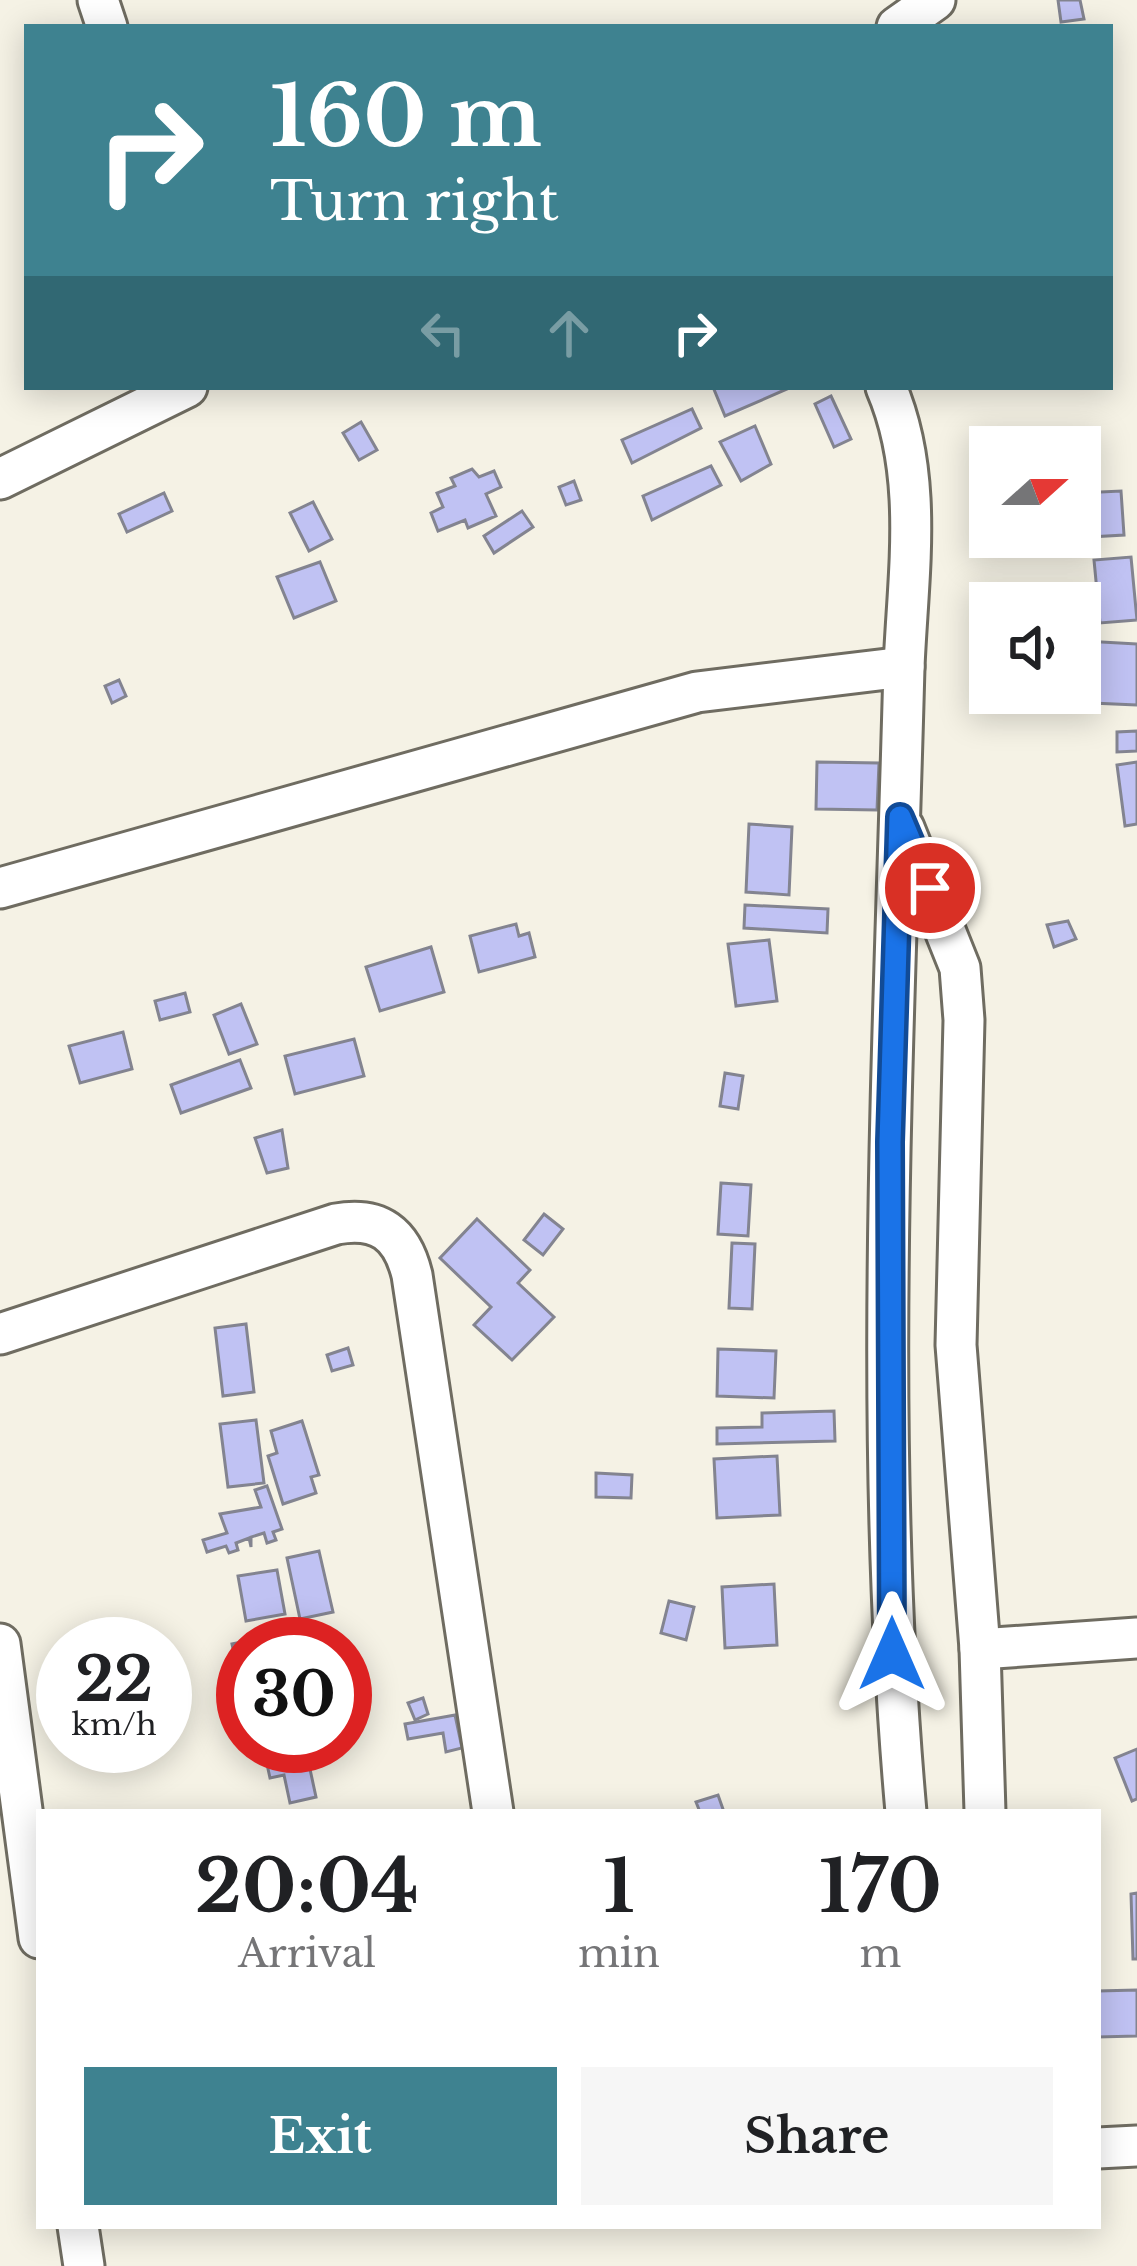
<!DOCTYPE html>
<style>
:root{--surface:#fff;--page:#f6f6f6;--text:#202124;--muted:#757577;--accent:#3e8290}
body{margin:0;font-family:"Libre Baskerville",serif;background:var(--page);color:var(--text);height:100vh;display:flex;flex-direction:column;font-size:45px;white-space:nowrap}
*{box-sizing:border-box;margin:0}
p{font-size:39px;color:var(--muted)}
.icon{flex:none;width:66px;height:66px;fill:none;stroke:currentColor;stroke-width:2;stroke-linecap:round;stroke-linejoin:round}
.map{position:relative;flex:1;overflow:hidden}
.side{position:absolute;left:36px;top:1809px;width:1065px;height:420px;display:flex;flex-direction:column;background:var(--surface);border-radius:0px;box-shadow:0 6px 30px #0003}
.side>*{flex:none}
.hud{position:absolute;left:24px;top:24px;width:1089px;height:366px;border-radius:0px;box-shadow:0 6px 30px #0003;background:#3e8290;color:#fff;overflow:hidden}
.needle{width:78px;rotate:69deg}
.tools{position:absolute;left:969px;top:426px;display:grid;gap:24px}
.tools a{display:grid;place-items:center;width:132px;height:132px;border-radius:0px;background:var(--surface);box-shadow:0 6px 30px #0003;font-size:60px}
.speed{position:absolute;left:36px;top:1617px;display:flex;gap:24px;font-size:60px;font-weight:700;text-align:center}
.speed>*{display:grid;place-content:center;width:156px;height:156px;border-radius:50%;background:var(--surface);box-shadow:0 6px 30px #0003;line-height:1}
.speed small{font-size:30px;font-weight:400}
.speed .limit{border:18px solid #d22;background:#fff;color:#111}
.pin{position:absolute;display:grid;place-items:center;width:102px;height:102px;color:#fff;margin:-51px;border:6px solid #fff;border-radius:50%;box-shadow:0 3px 12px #0007}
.me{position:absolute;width:132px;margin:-66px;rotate:0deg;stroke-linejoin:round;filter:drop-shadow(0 0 9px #0008)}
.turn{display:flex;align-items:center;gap:42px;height:252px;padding:0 48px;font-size:54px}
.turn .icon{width:156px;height:156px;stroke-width:2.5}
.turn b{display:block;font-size:84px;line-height:102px}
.lanes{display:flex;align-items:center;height:114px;padding:0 48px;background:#0003;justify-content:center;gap:60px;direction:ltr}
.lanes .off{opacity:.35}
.eta{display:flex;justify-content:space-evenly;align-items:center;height:204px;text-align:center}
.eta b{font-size:72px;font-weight:800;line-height:84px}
.cta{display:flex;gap:24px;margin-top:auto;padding:24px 48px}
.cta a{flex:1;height:138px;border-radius:0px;background:var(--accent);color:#fff;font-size:48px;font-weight:800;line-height:138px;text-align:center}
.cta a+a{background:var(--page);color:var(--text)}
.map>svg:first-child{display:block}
.building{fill:#c0c2f3;stroke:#838490;stroke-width:3}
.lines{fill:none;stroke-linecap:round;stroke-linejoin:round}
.minor-casing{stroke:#6f6c61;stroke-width:45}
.minor{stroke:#fff;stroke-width:39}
.route-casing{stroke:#114b97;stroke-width:30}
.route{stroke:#1a73e8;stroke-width:21}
</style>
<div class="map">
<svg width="1137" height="2266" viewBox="0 0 1137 2266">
<rect width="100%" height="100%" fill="#f5f2e5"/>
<g class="building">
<polygon points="1058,0 1080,0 1084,19 1061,22"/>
<polygon points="713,387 786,387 787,389 725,416"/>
<polygon points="831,396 851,439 834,447 815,404"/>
<polygon points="692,409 701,428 632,463 622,440"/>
<polygon points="361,422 377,450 359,460 343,433"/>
<polygon points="755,426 771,464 741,481 720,442"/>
<polygon points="711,466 721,485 652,520 643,496"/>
<polygon points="472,469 479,477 494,471 501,487 486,494 496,516 468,528 465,520 438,531 431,513 443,507 437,493 455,486 451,478"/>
<polygon points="574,481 581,500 566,505 559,487"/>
<polygon points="1121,491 1124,535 1072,538 1080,537 1080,493"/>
<polygon points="164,493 172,511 127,532 119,514"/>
<polygon points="313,502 332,539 309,551 290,513"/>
<polygon points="522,511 533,527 494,553 484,536"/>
<polygon points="1131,557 1137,620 1100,623 1094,560"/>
<polygon points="320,562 336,601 294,618 277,577"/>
<polygon points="1084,641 1137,644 1137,705 1092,703 1093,688 1081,687"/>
<polygon points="119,680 126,696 112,703 105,686"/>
<polygon points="1137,731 1137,751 1117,752 1117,732"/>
<polygon points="817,762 879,763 877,810 816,809"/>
<polygon points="1137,762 1137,824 1125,826 1117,765"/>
<polygon points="749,824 792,827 789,895 746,892"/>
<polygon points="745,905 828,909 827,933 744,928"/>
<polygon points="1068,921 1076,939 1054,947 1047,925"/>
<polygon points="516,924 519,936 529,933 535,957 479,972 470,936"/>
<polygon points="769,940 777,1001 736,1006 728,944"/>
<polygon points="431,947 444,992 380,1011 366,967"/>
<polygon points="185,993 190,1012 160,1020 155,1001"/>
<polygon points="241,1004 257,1044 229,1054 214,1015"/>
<polygon points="123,1032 132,1069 80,1083 69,1046"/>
<polygon points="354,1039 364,1076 295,1094 285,1056"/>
<polygon points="240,1060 251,1088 181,1113 171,1085"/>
<polygon points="725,1073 743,1076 738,1109 720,1106"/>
<polygon points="282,1130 288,1168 267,1173 255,1138"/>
<polygon points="721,1183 751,1185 748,1236 718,1234"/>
<polygon points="544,1214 563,1229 543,1255 524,1240"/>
<polygon points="477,1219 530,1270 518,1283 554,1317 512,1360 474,1325 491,1307 440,1258"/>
<polygon points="732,1243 755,1244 752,1309 729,1308"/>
<polygon points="246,1324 254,1392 223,1396 215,1328"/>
<polygon points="348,1348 353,1365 332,1371 327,1355"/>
<polygon points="718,1349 776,1351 774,1398 717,1396"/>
<polygon points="834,1411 835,1441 717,1444 717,1428 762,1427 762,1413"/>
<polygon points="256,1420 264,1483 228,1487 220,1424"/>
<polygon points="302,1421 319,1475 311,1477 316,1493 283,1504 268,1456 277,1453 271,1431"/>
<polygon points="777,1456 780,1515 717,1518 714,1459"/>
<polygon points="596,1473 632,1475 631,1498 596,1497"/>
<polygon points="267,1486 282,1529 273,1532 276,1540 267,1543 264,1533 251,1537 251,1547 249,1538 236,1543 238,1550 229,1553 226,1546 207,1552 203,1540 227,1533 220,1514 261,1507 255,1490"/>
<polygon points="319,1551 333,1612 300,1619 287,1558"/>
<polygon points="277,1570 285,1614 246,1621 238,1576"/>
<polygon points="774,1584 777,1645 725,1648 722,1587"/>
<polygon points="669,1601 694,1607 686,1640 661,1633"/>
<polygon points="261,1638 262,1644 243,1644 243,1697 232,1644"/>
<polygon points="423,1698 428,1714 415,1720 408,1703"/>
<polygon points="455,1715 462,1748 446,1752 443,1733 408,1739 405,1724"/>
<polygon points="305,1746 316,1797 290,1803 284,1775 270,1778 265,1755"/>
<polygon points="1137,1749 1137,1799 1132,1801 1115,1758"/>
<polygon points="718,1795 724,1812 700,1812 696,1802"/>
<polygon points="1137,1893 1137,1959 1133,1959 1131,1894"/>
<polygon points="1137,1990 1137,2036 1098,2037 1098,1991"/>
</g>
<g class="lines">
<defs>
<g id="minor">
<polyline points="98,0 107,27"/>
<polyline points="897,27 935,0"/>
<path d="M886,387C924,475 908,573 904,667"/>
<polyline points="0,479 187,387"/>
<polyline points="904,828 960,968 964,1020 956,1345 980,1649 985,1812"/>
<path d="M0,888L697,692L904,667C894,1047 872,1432 906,1812"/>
<path d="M0,1334L336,1224C379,1216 402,1234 412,1275L493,1812"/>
<polyline points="0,1644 39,1938"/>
<polyline points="980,1649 1137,1638"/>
<polyline points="1098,2148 1137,2146"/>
<polyline points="78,2226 84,2266"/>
</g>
</defs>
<use href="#minor" class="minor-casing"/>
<use href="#minor" class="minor"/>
</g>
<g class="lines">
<defs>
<polyline id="route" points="892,1654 890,1142 900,817 930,888"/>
</defs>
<use href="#route" class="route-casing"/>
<use href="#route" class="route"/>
</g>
</svg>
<div class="tools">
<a><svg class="needle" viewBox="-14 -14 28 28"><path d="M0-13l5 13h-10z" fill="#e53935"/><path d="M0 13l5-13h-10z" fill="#757577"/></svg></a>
<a><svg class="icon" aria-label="sound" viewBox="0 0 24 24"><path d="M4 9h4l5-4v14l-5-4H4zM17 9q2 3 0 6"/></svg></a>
</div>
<div class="speed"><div>22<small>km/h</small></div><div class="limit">30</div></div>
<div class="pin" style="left:930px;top:888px;background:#d93025"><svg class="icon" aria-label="arrive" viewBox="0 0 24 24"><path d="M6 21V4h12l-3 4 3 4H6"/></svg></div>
<svg class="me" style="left:892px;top:1654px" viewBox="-20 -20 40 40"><path d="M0-17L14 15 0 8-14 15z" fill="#1a73e8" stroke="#fff" stroke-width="4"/></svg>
<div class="hud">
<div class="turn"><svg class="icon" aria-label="right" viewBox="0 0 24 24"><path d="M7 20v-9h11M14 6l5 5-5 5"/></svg><div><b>160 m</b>Turn right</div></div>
<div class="lanes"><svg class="icon off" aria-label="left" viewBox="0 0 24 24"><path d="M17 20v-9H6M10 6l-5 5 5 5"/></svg><svg class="icon off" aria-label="ahead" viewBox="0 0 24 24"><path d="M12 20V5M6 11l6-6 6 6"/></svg><svg class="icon" aria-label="right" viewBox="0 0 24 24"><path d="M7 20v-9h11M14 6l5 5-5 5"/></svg></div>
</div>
<section class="side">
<div class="eta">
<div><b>20:04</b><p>Arrival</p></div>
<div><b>1</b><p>min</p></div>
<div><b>170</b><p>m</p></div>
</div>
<div class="cta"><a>Exit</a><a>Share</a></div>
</section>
</div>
